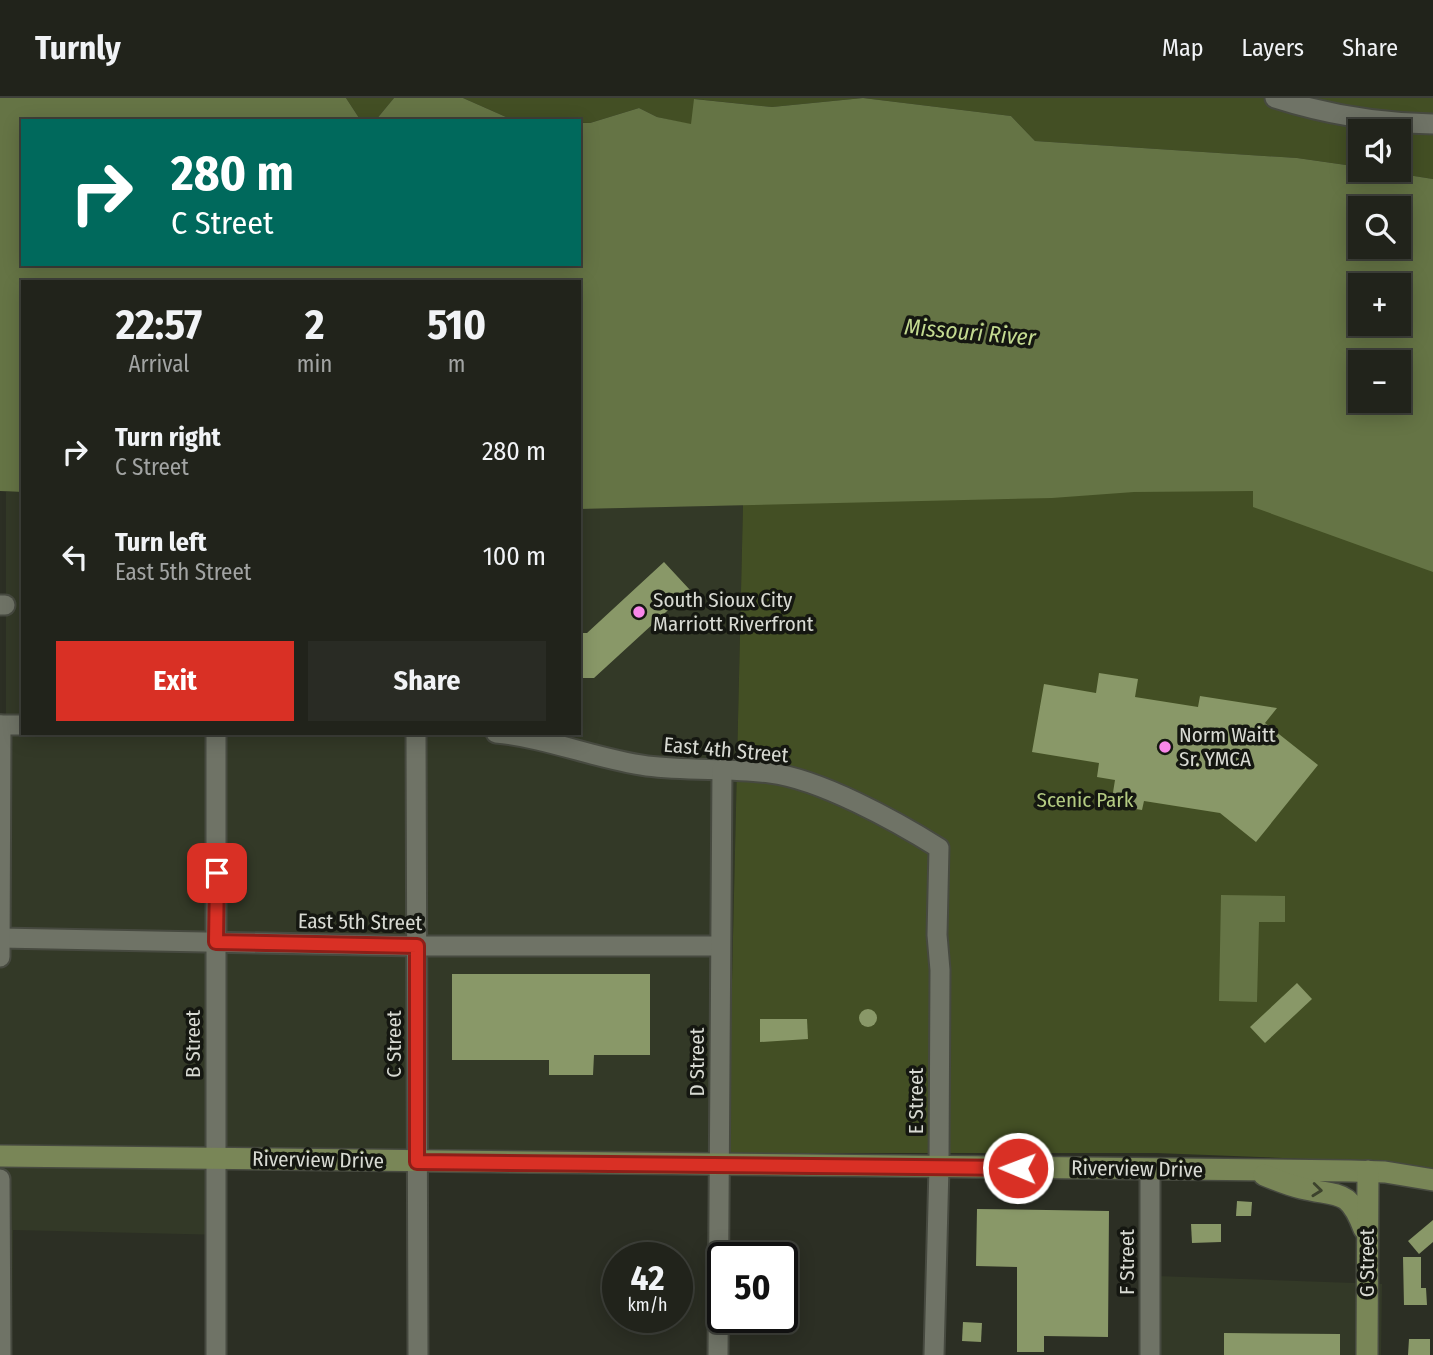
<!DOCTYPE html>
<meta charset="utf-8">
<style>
:root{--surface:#21231b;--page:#292b24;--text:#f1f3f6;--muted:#a2a4a3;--line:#3e403a;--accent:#d93025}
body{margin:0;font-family:"Fira Sans Condensed",sans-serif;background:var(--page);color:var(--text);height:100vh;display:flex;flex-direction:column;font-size:26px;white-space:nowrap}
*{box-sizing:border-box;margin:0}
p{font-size:23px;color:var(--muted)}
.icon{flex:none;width:38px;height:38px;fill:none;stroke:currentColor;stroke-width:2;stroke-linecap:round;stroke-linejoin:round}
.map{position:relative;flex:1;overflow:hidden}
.sheet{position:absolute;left:21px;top:182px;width:560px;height:455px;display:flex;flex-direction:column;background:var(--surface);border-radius:0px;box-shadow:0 4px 18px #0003,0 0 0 2px var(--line)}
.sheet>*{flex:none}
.top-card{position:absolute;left:21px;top:21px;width:560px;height:147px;border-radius:0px;box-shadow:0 4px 18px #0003,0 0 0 2px var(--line);background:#00695c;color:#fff;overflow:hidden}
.tools{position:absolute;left:1348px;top:21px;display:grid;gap:14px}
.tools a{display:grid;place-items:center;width:63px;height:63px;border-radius:0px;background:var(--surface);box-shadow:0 4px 18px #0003,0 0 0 2px var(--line);font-size:35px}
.speed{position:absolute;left:602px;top:1144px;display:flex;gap:14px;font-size:35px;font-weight:700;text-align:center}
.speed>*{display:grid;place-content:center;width:91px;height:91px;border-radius:50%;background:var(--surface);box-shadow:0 4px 18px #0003,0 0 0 2px var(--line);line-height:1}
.speed small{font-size:18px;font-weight:400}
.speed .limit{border:4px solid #111;border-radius:10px;background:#fff;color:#111}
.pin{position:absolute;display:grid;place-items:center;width:60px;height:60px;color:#fff;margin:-30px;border-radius:14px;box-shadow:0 4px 10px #0006}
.me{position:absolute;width:77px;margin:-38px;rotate:271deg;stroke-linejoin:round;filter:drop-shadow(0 0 5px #0008)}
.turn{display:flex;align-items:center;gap:24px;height:147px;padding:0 35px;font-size:32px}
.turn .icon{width:91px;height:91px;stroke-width:2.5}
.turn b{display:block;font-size:49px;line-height:60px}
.eta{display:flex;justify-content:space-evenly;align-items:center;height:119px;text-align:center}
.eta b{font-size:42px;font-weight:700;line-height:49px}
.cta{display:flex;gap:14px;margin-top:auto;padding:14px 35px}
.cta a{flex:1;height:80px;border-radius:0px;background:var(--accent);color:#fff;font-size:28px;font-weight:700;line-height:80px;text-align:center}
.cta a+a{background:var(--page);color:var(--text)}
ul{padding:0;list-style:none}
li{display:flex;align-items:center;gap:21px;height:105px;padding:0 35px}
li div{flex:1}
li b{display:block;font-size:26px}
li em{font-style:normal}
header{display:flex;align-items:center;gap:42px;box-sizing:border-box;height:98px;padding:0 35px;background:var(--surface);border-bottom:2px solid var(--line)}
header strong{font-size:33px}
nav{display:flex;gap:38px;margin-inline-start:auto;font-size:24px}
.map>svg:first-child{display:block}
.built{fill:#333927}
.green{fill:#434f24}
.water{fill:#657445;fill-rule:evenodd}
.building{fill:#899868}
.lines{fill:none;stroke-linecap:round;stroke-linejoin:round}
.minor-casing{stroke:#474a40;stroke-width:23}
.major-casing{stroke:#474a40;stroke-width:24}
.minor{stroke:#6f7366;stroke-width:19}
.major{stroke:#798657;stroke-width:21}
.oneway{stroke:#3d432d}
.route-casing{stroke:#8d1f18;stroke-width:18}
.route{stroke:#d93025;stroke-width:12}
.poi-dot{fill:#f987e9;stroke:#151711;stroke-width:2.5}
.labels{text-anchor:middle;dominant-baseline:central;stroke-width:7;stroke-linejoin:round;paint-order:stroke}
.poi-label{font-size:21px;fill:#d8dad3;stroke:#151711;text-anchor:start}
.street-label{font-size:21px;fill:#d8dad3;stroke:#151711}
.park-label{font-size:21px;fill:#b4cb82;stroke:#151711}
.water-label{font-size:23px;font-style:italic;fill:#c3da90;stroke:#151711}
</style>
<header>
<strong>Turnly</strong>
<nav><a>Map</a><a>Layers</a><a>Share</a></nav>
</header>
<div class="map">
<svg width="1433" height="1257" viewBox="0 0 1433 1257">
<rect width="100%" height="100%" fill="#2c2f24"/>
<g class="built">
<polygon points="6,394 23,394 23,635 579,635 579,411 743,407 728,1055 227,1053 226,1137 13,1132 12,1257 0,1257 0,617 6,617"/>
<polygon points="1156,1178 1382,1186 1381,1257 1156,1257"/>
</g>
<g class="green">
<polygon points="346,0 394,0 375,23 361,23"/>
<polygon points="463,0 1433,0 1433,81 1376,72 1398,72 1398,33 1360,33 1360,69 1297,60 1035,43 1011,18 863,0 772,9 695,1 692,27 657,19 639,10 590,25 515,23"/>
<polygon points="1176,326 1433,399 1433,1075 1358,1063 1156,1055 728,1055 743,407"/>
</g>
<g class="water">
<path d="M0,0H346L361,23H23V166H579V25H590L639,10L657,19L691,26L694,1L772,9L863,0L1011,18L1035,43L1297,60L1360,69V72H1376L1433,81V474L1253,409V393L1134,394L1052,400L579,411V184H23V394L0,393ZM1360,110H1398V149H1360ZM1360,187H1398V226H1360ZM1360,264H1398V303H1360Z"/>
<polygon points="394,0 463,0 515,23 375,23"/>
<polygon points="1221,797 1285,798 1285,824 1259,824 1257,904 1219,903"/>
</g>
<g class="building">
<polygon points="664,464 690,492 594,580 579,580 579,535 587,535"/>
<polygon points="1099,575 1138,581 1135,599 1198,609 1200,598 1277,610 1265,625 1318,667 1256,744 1220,715 1144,703 1142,712 1111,707 1115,682 1097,679 1099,665 1032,654 1044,586 1096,595"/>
<polygon points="452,876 650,876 650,957 594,957 593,977 549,977 549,962 452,962"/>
<polygon points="1297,885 1312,901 1265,945 1250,929"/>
<circle cx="868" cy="920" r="9"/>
<polygon points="760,921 807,921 808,941 760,944"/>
<polygon points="1237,1103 1252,1104 1251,1118 1236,1118"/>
<polygon points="977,1111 1109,1113 1108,1239 1044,1238 1044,1254 1017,1254 1017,1169 976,1168"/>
<polygon points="1433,1122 1433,1144 1419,1156 1408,1143"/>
<polygon points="1191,1126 1221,1126 1221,1144 1192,1145"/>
<polygon points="1403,1159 1421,1159 1421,1190 1426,1190 1427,1207 1404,1207"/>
<polygon points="963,1224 982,1225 981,1244 962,1243"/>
<polygon points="1224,1235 1340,1236 1340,1257 1224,1257"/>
<polygon points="1409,1241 1430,1241 1430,1257 1408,1257"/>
</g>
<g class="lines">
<defs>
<g id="minor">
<path d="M1275,0C1328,17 1378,25 1433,26"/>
<polyline points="0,507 5,507"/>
<polyline points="0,627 23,627"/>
<polyline points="216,635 216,1257"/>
<polyline points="416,635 418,1257"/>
<path d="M496,635C548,640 596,661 647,668C688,673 729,670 770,675C820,681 896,723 939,750L937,837L940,872L939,1069L934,1257"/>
<polyline points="0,840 417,848 720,848"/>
<polyline points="0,859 1,627"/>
<polyline points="0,1081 1,1257"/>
<polyline points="718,1257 722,671"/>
<polyline points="1150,1257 1150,1071"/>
</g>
<g id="major">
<polyline points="0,1058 1351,1073 1385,1074 1433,1082"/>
<path d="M1264,1077C1276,1082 1288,1087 1301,1090C1338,1099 1348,1089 1364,1131"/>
<polyline points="1367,1257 1368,1073"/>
</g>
</defs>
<use href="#minor" class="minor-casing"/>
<use href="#major" class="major-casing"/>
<use href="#minor" class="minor"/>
<use href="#major" class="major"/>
</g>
<defs><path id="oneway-chevron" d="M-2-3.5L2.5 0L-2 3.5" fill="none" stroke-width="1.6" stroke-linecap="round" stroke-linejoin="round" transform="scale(1.75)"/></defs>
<use class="oneway" href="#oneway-chevron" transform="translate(1317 1092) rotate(6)"/>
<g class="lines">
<defs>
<polyline id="route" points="217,775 216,844 417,848 417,1064 1018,1070"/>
</defs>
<use href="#route" class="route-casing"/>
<use href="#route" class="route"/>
</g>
<g class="poi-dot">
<circle cx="639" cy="514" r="7"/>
<circle cx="1165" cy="649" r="7"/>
</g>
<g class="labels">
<g class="poi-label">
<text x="653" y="502">South Sioux City<tspan x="653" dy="24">Marriott Riverfront</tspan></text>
<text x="1179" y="637">Norm Waitt<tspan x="1179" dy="24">Sr. YMCA</tspan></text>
</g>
<g class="street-label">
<text transform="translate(726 652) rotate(5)">East 4th Street</text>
<text transform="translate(360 824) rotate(1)">East 5th Street</text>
<text transform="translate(193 946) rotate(-90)">B Street</text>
<text transform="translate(394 946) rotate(-90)">C Street</text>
<text transform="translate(697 964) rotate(-90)">D Street</text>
<text transform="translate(916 1003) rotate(-90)">E Street</text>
<text transform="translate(318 1062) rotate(1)">Riverview Drive</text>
<text transform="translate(1137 1071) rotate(1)">Riverview Drive</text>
<text transform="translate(1127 1164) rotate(-90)">F Street</text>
<text transform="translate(1367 1165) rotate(-90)">G Street</text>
</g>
<g class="park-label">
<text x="1085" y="702">Scenic Park</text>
</g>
<g class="water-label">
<text transform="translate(970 234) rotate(5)">Missouri River</text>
</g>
</g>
</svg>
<div class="tools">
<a><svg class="icon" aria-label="sound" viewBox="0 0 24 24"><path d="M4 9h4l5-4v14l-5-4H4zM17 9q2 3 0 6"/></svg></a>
<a><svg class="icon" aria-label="search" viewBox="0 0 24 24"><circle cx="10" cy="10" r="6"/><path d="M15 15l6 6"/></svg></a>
<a>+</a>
<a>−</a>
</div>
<div class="speed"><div>42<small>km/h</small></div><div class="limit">50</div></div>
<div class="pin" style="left:217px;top:775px;background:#d93025"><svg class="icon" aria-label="arrive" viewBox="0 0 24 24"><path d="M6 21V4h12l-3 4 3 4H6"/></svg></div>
<svg class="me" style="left:1018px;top:1070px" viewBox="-20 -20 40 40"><circle r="17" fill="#d93025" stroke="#fff" stroke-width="3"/><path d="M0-11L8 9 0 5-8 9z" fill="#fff"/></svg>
<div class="top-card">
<div class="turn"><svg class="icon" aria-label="right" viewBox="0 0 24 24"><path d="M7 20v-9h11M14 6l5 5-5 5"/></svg><div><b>280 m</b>C Street</div></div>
</div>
<section class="sheet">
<div class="eta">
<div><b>22:57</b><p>Arrival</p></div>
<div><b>2</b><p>min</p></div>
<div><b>510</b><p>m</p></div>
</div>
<ul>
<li><svg class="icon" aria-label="right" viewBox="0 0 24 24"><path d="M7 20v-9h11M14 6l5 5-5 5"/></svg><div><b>Turn right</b><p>C Street</p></div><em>280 m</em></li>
<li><svg class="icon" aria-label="left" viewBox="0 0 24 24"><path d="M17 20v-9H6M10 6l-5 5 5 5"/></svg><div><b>Turn left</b><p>East 5th Street</p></div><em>100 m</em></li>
</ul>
<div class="cta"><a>Exit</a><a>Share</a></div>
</section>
</div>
